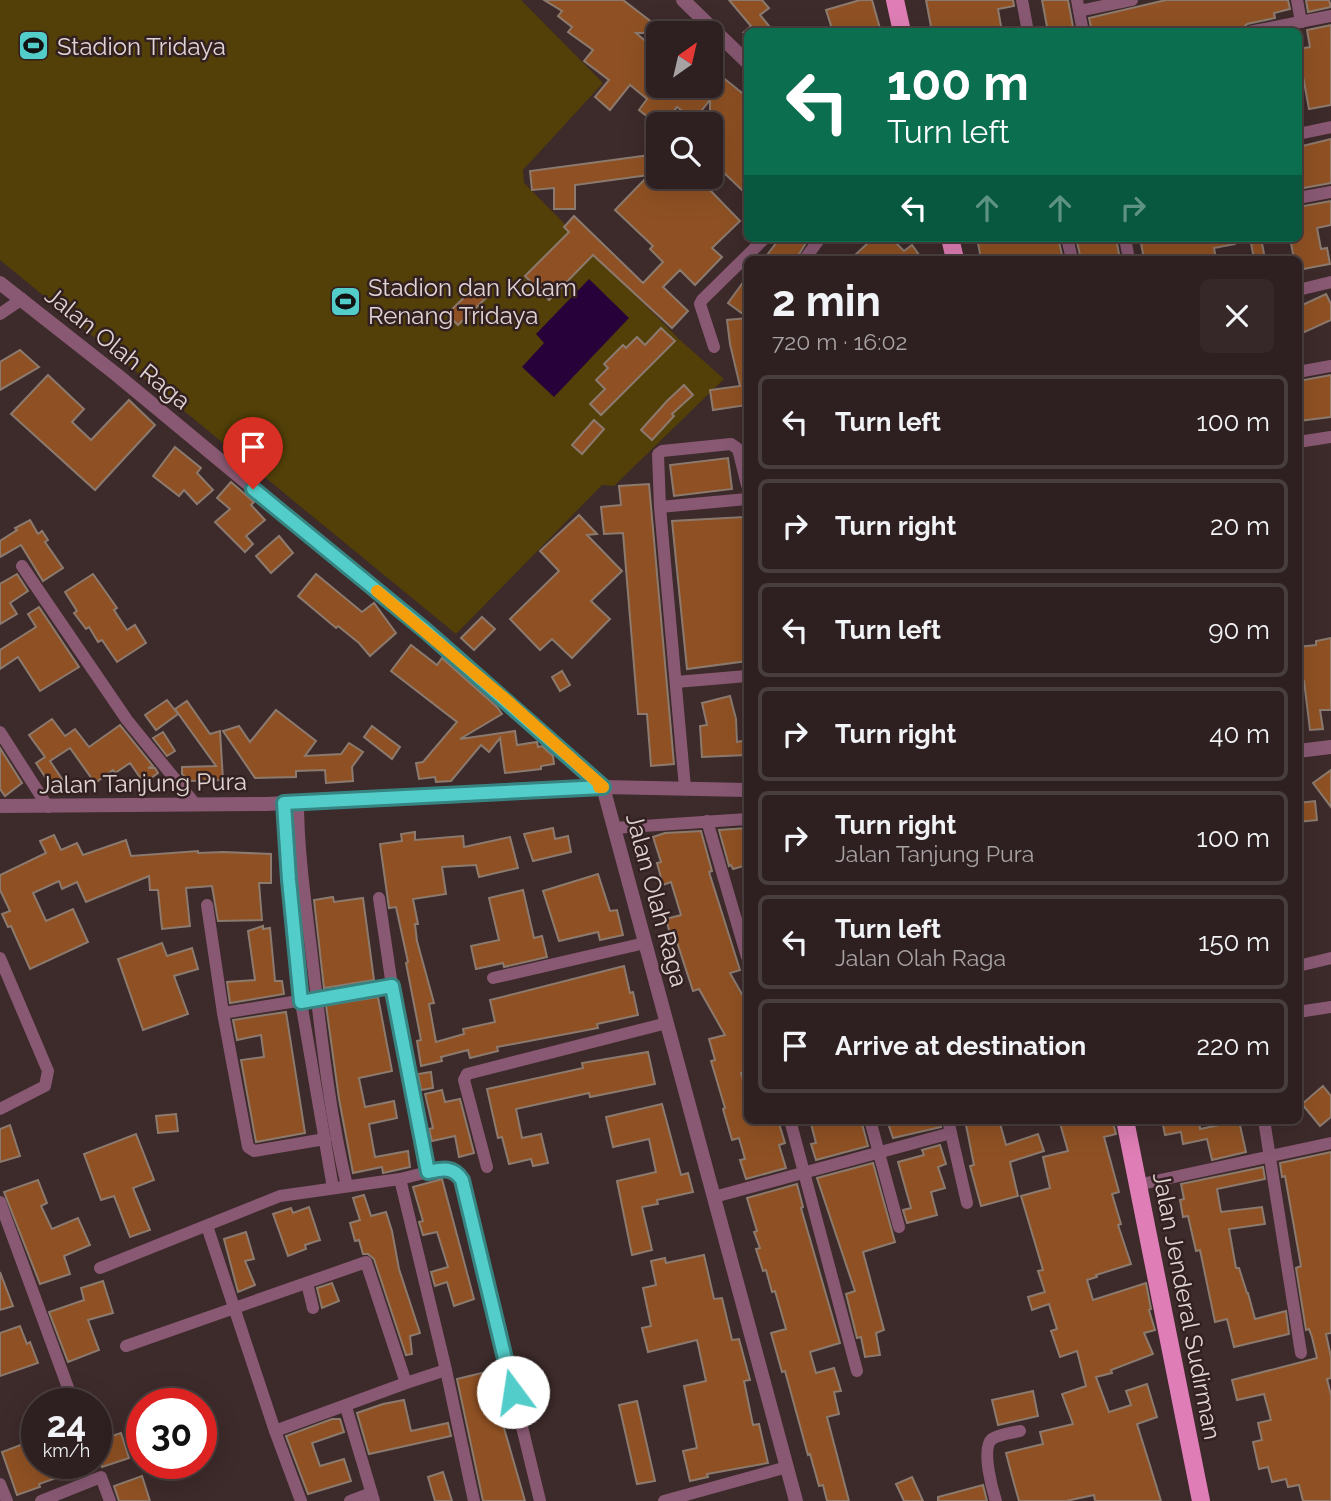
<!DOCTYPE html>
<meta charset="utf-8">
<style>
:root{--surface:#2e2020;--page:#362829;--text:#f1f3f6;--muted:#a7a3a5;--line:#493e3e}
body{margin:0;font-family:Raleway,sans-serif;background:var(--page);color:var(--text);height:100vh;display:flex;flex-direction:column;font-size:26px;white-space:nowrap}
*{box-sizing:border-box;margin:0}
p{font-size:23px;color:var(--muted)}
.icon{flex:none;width:38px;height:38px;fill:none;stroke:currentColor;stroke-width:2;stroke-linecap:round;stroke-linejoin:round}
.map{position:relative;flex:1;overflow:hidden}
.sheet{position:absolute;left:744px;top:256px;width:558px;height:868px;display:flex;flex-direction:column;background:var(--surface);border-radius:10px;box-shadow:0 7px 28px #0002,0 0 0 2px var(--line)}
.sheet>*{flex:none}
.hud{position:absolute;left:744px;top:28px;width:558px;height:214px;border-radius:10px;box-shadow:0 7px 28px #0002,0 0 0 2px var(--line);background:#0b6e4f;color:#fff;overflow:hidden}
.needle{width:46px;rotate:34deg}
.fabs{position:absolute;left:646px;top:21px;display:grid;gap:14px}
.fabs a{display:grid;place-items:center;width:77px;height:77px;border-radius:10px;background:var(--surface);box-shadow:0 7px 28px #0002,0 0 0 2px var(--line);font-size:35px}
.speed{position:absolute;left:21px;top:1388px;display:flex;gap:14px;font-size:35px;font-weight:700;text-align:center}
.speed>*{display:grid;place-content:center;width:91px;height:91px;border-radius:50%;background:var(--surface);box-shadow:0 7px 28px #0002,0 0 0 2px var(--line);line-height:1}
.speed small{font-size:18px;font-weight:400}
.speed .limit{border:10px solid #d22;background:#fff;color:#111}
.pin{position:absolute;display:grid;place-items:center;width:60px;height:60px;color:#fff;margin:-72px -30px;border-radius:50% 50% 50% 0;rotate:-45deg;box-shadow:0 0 7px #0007}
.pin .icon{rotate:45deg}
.me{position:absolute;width:77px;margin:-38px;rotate:346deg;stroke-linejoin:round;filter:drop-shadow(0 0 5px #0008)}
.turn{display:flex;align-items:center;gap:24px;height:147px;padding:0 28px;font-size:32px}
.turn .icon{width:91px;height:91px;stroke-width:2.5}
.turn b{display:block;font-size:49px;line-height:60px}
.lanes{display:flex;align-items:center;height:66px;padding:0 28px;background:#0003;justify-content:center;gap:35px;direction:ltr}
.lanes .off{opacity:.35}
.round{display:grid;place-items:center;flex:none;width:74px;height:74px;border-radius:10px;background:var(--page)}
.summary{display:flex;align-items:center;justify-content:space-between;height:119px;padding:0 28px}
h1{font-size:42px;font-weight:700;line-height:52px}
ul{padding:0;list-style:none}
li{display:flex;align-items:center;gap:21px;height:94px;margin:0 14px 10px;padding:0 14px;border:4px solid var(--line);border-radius:10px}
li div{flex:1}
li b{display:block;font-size:26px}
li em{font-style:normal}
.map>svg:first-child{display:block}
.green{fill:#524008}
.water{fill:#270139}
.building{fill:#8f5123;stroke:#8c7a6e;stroke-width:2}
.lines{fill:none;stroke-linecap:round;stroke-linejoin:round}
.minor{stroke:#895973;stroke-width:12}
.tertiary{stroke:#895973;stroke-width:14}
.primary{stroke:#df7eb6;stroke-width:18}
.route-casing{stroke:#368583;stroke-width:18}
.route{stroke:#53cdc9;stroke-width:12}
.slow{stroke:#f59e0b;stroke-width:12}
.labels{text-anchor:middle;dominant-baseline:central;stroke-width:5;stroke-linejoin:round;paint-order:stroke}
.poi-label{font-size:24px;fill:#e1d4d4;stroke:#332020;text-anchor:start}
.street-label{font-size:24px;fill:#e1d4d4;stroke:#332020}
</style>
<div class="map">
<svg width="1331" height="1501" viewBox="0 0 1331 1501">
<rect width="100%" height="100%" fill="#3d2a2a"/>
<polygon class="green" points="0,0 521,0 603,83 523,170 524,183 680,340 724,379 614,486 602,485 456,634 0,260"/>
<polygon class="water" points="589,279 629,318 554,397 522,367 544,343 536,334"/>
<g class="building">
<polygon points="544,0 623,0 666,33 636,33 658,52 658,86 710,86 710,67 747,97 747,195 719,168 705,185 740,221 712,248 722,257 695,285 680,270 663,287 688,311 672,328 593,255 549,300 525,276 569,232 564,227 574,216 643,283 663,262 650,249 653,246 615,210 649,175 575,185 575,209 554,209 554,188 532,190 530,171 658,154 658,177 710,177 710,100 694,120 677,107 663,124 658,125 639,110 647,99 630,85 610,110 595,97 609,80 584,61 593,50 568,32 572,27 558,16 562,11"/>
<polygon points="729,0 762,0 769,8 760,15 769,26 762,32 744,32 751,26"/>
<polygon points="860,0 872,0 881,32 833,32 826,10"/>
<polygon points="926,0 1013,0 1014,6 998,9 1002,32 932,32"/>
<polygon points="1042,0 1068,0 1074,32 1048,32"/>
<polygon points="1166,0 1288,0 1290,9 1274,13 1275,18 1247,24 1240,32 1234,32 1234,29 1219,32 1218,28 1203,32 1092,32 1089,18"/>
<polygon points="1306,0 1329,0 1331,7 1308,12"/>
<polygon points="1331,25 1331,105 1309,109 1298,49 1310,47 1307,30"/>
<polygon points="1331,139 1331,183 1298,189 1298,147"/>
<polygon points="1331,201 1331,225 1317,228 1321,249 1327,248 1330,264 1298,270 1298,259 1294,259 1290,238 1298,238 1298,207"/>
<polygon points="780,238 809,238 796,259 764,259"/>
<polygon points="873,238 891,238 904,251 912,245 922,259 851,259"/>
<polygon points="977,238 1058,238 1063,259 1024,259 1024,256 1009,259 981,259"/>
<polygon points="1076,238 1116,238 1120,259 1081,259"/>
<polygon points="1140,238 1234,238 1235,244 1214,248 1216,259 1185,259 1184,255 1164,259 1144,259"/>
<polygon points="1250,238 1261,238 1265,259 1254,259"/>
<polygon points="747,277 747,317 728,303"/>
<polygon points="475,287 486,298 458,325 447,314"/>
<polygon points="1326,294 1331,304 1331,320 1298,335 1298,307"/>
<polygon points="747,318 747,405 713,410 710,390 740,386 730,344 727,320"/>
<polygon points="661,328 675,341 601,415 590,404 605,389 596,380 608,368 604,364 623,345 626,348 637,337 645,345"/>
<polygon points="20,350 39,367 0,390 0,362"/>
<polygon points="48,375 84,409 72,422 91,440 129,400 155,425 95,490 11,414"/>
<polygon points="1331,375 1331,417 1298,421 1298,381"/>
<polygon points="684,385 693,395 672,414 674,416 652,440 641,430 667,401"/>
<polygon points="594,420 604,429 582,454 572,445"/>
<polygon points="175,447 201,468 197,473 213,490 197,504 184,490 179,496 153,476"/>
<polygon points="728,458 732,489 674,496 670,465"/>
<polygon points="231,482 254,502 251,505 265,520 246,536 253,544 245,552 215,522 230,509 217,498"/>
<polygon points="649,484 674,764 651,766 647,714 638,714 623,533 604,534 601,507 621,505 619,486"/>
<polygon points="579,515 597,534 587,535 622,571 591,601 610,619 572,658 552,639 540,650 510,619 559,571 540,551"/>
<polygon points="744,517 747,559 747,661 687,669 672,521"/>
<polygon points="30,520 38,534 42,531 48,540 45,542 63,568 43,581 21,545 0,557 0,541 17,530 15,528"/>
<polygon points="279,536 293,553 271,573 256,556"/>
<polygon points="17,574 28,591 10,603 17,614 0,624 0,584"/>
<polygon points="93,574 117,608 114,610 127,630 135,625 146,643 117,662 102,640 98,642 89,627 86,629 74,613 77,611 65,592"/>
<polygon points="316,574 362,612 374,603 396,633 370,656 359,643 338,626 336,628 298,596"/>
<polygon points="39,607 79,667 40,691 18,657 0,669 0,650 36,627 28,614"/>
<polygon points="482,617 495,629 474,650 461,638"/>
<polygon points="1331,638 1331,710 1320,710 1323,729 1310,730 1304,681 1298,682 1298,647 1316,645 1316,641"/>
<polygon points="411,645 437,665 442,658 497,707 502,714 460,739 515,731 517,745 537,742 538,747 542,746 553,756 554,764 541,766 541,769 505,773 500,738 489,752 481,745 451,781 436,782 435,777 419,779 416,763 423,762 457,722 391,671"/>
<polygon points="562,671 570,685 560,691 552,677"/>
<polygon points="730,696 736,719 737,742 747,740 747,755 702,757 700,726 707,725 702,703"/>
<polygon points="167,700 178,714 156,730 145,715"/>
<polygon points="187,701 210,734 220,731 223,780 188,781 182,774 182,767 216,766 175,709"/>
<polygon points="276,710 316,741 305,756 341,754 349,743 363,752 352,767 353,781 326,783 325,770 296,771 296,777 255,778 223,731 239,726 250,742"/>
<polygon points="52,719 65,736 75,729 89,747 120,725 153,766 148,768 155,768 158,773 144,783 130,763 115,773 113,770 95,783 70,748 50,761 66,785 55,792 36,763 45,757 29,735"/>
<polygon points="372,726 400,747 392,759 364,737"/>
<polygon points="163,732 175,751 167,756 153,738"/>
<polygon points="0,748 22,783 5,796 0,789"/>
<polygon points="1331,770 1331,807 1313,783"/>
<polygon points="1315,801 1317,820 1298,822 1298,803"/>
<polygon points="553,828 555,839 568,836 571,852 533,861 524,834"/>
<polygon points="747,828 747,865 733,869 731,865 729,866 719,830"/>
<polygon points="701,831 712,871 709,872 740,970 730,973 747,1003 747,1071 741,1073 747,1093 747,1120 778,1120 785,1143 779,1145 786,1168 746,1179 740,1160 745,1159 739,1138 732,1140 723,1109 725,1108 711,1061 715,1060 709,1039 725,1035 699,989 693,991 675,936 671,937 666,919 681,915 671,882 663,885 657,863 661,862 653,837 665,833"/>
<polygon points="415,832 415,840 463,836 464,847 510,837 518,868 479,877 476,865 442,867 446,894 413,899 418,924 415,924 417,941 434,1003 429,1004 436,1042 464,1034 463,1029 495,1022 490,1000 624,966 630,993 633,992 638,1015 597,1024 598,1028 497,1047 498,1051 470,1058 468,1050 441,1057 442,1061 421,1066 417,1041 421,1040 406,963 408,962 396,907 389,908 380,844 402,841 401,834"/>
<polygon points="54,835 61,850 77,843 83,855 126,840 131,856 198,851 198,853 223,852 271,854 271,883 259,883 262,920 218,921 212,886 186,888 190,926 162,929 158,890 150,890 149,876 86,902 77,882 62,889 59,881 33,893 46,921 73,909 88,942 30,969 11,926 8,927 2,914 10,911 0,890 0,875 46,853 40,841"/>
<polygon points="598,874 610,911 617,910 623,935 600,940 598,932 559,941 543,891"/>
<polygon points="523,890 534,938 542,936 547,957 504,967 503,963 476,969 471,946 499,940 489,898"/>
<polygon points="333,897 334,902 363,898 374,980 324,988 314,900"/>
<polygon points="263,926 263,929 270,928 275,981 282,981 284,994 230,1003 227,982 255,980 248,931"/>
<polygon points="162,943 167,956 192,948 198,969 174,976 188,1014 143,1030 118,959"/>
<polygon points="378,997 392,1071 359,1078 365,1107 394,1101 397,1118 369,1124 375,1157 408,1151 410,1167 383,1173 382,1167 353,1173 339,1099 326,1005"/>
<polygon points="286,1012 305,1133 256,1142 241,1060 264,1057 261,1035 237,1040 233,1020"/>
<polygon points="648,1052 655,1084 590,1097 589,1093 516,1109 522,1138 541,1134 548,1163 533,1166 531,1159 509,1164 502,1137 498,1138 487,1089 583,1068 582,1063"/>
<polygon points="431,1072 433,1088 421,1090 418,1074"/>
<polygon points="1323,1086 1331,1096 1331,1117 1320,1126 1302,1104"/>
<polygon points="442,1090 445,1102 460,1099 474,1153 459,1157 455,1136 432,1141 429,1129 433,1128 425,1094"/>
<polygon points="662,1104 681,1175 688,1173 693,1192 657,1200 658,1204 642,1207 652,1250 632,1255 617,1181 656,1172 649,1139 613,1147 606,1117"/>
<polygon points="176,1114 178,1131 158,1133 156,1116"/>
<polygon points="810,1120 861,1120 868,1146 816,1160 811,1144 816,1143"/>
<polygon points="887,1120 939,1120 941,1127 893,1138"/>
<polygon points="965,1120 999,1120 1006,1145 1038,1134 1044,1151 1010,1162 1018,1196 981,1206 970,1166 974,1165"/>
<polygon points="1059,1120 1112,1120 1115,1130 1116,1134 1104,1137 1119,1192 1112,1194 1121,1224 1118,1225 1131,1264 1096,1275 1097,1277 1087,1280 1093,1300 1146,1283 1151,1309 1149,1310 1155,1330 1144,1333 1153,1354 1111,1370 1112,1373 1096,1377 1109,1412 1131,1405 1126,1391 1147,1384 1157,1417 1137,1424 1161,1501 1095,1501 1094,1495 1066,1501 1019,1501 1012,1476 1006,1453 1043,1444 1040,1432 1073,1424 1062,1394 1086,1386 1077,1351 1060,1357 1051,1331 1057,1329 1049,1304 1032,1310 1028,1297 1045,1292 1038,1271 1043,1270 1021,1196 1050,1188 1043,1157 1068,1151"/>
<polygon points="1162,1120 1199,1120 1200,1129 1239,1121 1246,1152 1212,1160 1207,1139 1183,1144 1181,1132 1165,1135"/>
<polygon points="10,1125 20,1156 0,1162 0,1129"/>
<polygon points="136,1134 154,1180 133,1188 150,1230 130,1237 114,1196 101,1200 84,1154"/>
<polygon points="940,1145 946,1164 938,1167 945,1188 931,1192 937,1215 907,1223 903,1210 911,1208 898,1162 924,1155 922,1150"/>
<polygon points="1331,1152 1331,1333 1326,1334 1331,1357 1331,1378 1327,1379 1331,1395 1331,1501 1303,1501 1299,1485 1288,1487 1286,1479 1272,1482 1268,1467 1259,1469 1253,1442 1262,1440 1258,1423 1271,1420 1264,1394 1237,1400 1232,1380 1317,1358 1312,1337 1309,1329 1306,1330 1296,1268 1301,1266 1285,1176 1282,1177 1280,1163"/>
<polygon points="873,1163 895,1242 863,1252 884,1330 876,1333 880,1355 865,1357 861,1337 857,1338 846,1294 855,1291 817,1178"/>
<polygon points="1263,1167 1265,1179 1217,1189 1221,1212 1262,1207 1265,1224 1229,1229 1236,1268 1239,1268 1247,1293 1248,1293 1255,1319 1286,1311 1289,1334 1234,1347 1227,1319 1215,1322 1200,1250 1196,1251 1188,1216 1183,1217 1180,1200 1184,1199 1181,1184"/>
<polygon points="442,1179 474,1299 454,1306 447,1282 435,1286 431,1272 448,1267 437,1232 423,1235 419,1222 423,1221 413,1187"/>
<polygon points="38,1180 47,1203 41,1206 52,1229 78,1218 90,1245 64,1256 70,1274 40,1284 4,1192"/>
<polygon points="797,1184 803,1207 801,1208 840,1343 810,1352 816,1373 834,1368 841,1391 834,1392 839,1414 827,1417 849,1501 827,1501 823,1485 819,1486 810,1454 808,1455 785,1371 782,1372 771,1333 786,1329 775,1291 772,1292 766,1270 763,1271 756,1249 760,1248 754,1232 757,1231 747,1198"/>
<polygon points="364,1195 371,1216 386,1212 392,1231 399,1269 420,1333 410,1336 412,1354 406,1355 374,1259 368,1254 363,1254 359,1240 355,1241 350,1223 360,1220 353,1198"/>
<polygon points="309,1207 320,1240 305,1245 306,1249 288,1256 273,1214 291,1208 293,1213"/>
<polygon points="246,1232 254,1259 245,1261 255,1285 238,1292 224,1239"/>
<polygon points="704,1255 714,1299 722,1298 732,1340 739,1339 750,1380 744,1381 753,1425 759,1424 768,1463 707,1474 708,1477 690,1481 683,1451 697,1448 684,1386 706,1381 697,1340 648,1352 642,1328 651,1326 643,1288 656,1285 651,1261 665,1258 666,1263"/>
<polygon points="0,1272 13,1306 0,1310"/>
<polygon points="103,1281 113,1313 88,1320 99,1350 68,1362 49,1312 84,1300 81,1288"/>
<polygon points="332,1283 339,1301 322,1308 317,1288"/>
<polygon points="20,1326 27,1344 30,1342 38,1363 0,1376 0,1333"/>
<polygon points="490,1371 504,1428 525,1501 483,1501 457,1379"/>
<polygon points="1033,1391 1038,1416 998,1425 992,1400"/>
<polygon points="404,1400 411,1431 448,1423 451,1436 369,1454 357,1413 383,1404"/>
<polygon points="637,1401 655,1481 637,1484 619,1405"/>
<polygon points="332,1419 340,1419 344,1432 312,1443 320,1466 344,1459 351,1481 308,1494 286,1436"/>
<polygon points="37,1432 37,1463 64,1463 67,1474 39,1484 40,1487 17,1495 2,1452 26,1443 24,1437"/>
<polygon points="121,1433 129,1458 102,1467 96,1449 96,1441"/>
<polygon points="443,1472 452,1501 435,1501 428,1477"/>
<polygon points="142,1476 150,1501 119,1501 114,1486"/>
<polygon points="912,1477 923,1501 904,1501 896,1484"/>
<polygon points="983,1485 987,1501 938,1501 938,1497"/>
</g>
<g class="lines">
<g class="minor">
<polyline points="1022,0 1028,32"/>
<polyline points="1077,0 1083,32"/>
<polyline points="1297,0 1301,22"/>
<polyline points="1079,11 1132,0"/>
<polyline points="1249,32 1331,16"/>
<polyline points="1298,134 1331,127"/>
<polyline points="1298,198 1331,192"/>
<polyline points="1067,238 1072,259"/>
<polyline points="1125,238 1129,259"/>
<polyline points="805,259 820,238"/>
<polyline points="1298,290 1331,282"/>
<polyline points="0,314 22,299"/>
<polyline points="714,347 700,304 702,300 765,238"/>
<polyline points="1298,372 1331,366"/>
<polyline points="1298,442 1331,437"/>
<polyline points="660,507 747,499"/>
<polyline points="22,566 127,720 196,805"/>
<polyline points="676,682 747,676"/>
<polyline points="0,732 48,807"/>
<polyline points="685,788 660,507 658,454 662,451 731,444 738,449 747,485"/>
<path d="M298,801C298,853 306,905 312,957C321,1033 329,1111 347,1186"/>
<polyline points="284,803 301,1002 333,1188"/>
<polyline points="707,821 747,957"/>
<polyline points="614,828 747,819"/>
<polyline points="207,905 223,1013 248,1147 254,1151 325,1139"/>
<polyline points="0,958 48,1071 45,1086 0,1109"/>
<polyline points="1298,966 1331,958"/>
<polyline points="493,978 645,943"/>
<polyline points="1298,1012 1331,1007"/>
<polyline points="223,1013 392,986"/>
<polyline points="790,1120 857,1371"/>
<polyline points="870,1120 899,1227"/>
<polyline points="948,1120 967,1203"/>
<polyline points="1264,1120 1301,1353"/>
<polyline points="487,1167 464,1080 467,1074 667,1023"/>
<path d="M428,1172C443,1169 452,1166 462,1180L540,1501"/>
<polyline points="400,1179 446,1370 474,1501"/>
<polyline points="1137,1185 1331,1143"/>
<polyline points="714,1197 951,1133"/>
<polyline points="0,1202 74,1404"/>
<polyline points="207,1226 275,1431 301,1501"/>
<polyline points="100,1268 280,1196 400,1179 428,1172 392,986 379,898"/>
<polyline points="307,1283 313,1308"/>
<polyline points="126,1346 366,1262 406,1383 446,1370"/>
<polyline points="346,1407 374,1501"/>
<polyline points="275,1431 406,1383"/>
<polyline points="0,1484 7,1501"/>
<polyline points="41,1501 101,1477 110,1501"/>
<polyline points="350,1501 371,1493"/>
<polyline points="664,1501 787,1467"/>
<path d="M996,1501C992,1489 981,1448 992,1439C999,1434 1012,1433 1020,1431"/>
</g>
<g class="tertiary">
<polyline points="683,0 747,62"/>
<polyline points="0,283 117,375 426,631 603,787 796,1501"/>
<polyline points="1298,751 1331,747"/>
<polyline points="0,806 266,804 603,787 747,790"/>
</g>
<g class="primary">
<polyline points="895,0 902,32"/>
<polyline points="950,238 955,259"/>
<polyline points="1125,1120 1201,1501"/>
</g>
</g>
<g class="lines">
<defs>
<path id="route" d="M253,489L426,631L603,787L284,803L289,880L301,1002L392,986L428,1172C442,1169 453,1166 462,1180L513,1392"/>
</defs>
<use href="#route" class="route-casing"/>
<use href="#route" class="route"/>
<polyline class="slow" points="377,591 504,698 603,787 599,787"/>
</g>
<defs>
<symbol id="stadium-square" viewBox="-11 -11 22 22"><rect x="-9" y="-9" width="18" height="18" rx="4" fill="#53cdc9" stroke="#332020"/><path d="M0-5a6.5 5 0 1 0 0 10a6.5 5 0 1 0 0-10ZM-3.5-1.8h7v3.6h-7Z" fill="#111"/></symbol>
</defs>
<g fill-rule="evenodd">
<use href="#stadium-square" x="16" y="28" width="35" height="35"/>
<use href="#stadium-square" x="328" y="284" width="35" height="35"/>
</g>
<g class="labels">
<g class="poi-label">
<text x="57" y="46">Stadion Tridaya</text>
<text x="368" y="287">Stadion dan Kolam<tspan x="368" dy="28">Renang Tridaya</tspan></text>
</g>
<g class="street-label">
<text transform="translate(118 348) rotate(39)">Jalan Olah Raga</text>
<text transform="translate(143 783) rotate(-1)">Jalan Tanjung Pura</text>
<text transform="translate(657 900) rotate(75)">Jalan Olah Raga</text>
<text transform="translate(1187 1306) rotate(79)">Jalan Jenderal Sudirman</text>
</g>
</g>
</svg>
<div class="fabs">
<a><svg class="needle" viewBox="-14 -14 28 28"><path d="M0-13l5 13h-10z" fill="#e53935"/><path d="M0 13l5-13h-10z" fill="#a7a3a5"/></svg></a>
<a><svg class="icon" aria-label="search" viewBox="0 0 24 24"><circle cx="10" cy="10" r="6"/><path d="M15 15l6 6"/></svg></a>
</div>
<div class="speed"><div>24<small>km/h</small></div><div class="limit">30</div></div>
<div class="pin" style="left:253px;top:489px;background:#d93025"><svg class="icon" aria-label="arrive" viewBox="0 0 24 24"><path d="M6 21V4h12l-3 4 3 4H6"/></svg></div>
<svg class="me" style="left:513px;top:1392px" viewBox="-20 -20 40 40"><circle r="19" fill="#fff"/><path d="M0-13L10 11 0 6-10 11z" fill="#53cdc9"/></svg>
<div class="hud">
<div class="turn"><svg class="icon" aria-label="left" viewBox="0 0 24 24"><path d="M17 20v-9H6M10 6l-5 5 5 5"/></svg><div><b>100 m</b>Turn left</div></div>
<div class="lanes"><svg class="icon" aria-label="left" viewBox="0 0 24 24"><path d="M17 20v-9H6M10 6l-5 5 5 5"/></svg><svg class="icon off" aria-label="ahead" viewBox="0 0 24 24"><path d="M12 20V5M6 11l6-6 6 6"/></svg><svg class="icon off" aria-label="ahead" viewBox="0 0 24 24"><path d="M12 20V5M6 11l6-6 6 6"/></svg><svg class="icon off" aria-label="right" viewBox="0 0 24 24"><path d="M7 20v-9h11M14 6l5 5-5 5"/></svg></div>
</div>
<section class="sheet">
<div class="summary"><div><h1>2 min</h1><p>720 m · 16:02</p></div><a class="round"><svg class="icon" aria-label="close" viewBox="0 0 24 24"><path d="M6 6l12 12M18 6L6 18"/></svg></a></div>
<ul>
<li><svg class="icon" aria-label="left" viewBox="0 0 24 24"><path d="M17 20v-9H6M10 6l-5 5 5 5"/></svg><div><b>Turn left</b></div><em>100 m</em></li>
<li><svg class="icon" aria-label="right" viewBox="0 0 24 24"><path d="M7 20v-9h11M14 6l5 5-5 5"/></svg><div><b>Turn right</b></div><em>20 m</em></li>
<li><svg class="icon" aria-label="left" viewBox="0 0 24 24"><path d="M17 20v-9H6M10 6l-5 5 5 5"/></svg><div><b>Turn left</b></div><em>90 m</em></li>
<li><svg class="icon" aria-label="right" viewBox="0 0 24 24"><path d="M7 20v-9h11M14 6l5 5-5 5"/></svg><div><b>Turn right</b></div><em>40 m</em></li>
<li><svg class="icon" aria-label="right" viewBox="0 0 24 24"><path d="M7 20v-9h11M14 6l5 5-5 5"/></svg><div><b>Turn right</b><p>Jalan Tanjung Pura</p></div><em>100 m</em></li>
<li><svg class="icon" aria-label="left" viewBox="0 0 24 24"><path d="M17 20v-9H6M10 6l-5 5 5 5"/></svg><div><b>Turn left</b><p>Jalan Olah Raga</p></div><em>150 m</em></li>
<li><svg class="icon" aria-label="arrive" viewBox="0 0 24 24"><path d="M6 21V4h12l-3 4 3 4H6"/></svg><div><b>Arrive at destination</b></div><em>220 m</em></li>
</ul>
</section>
</div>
